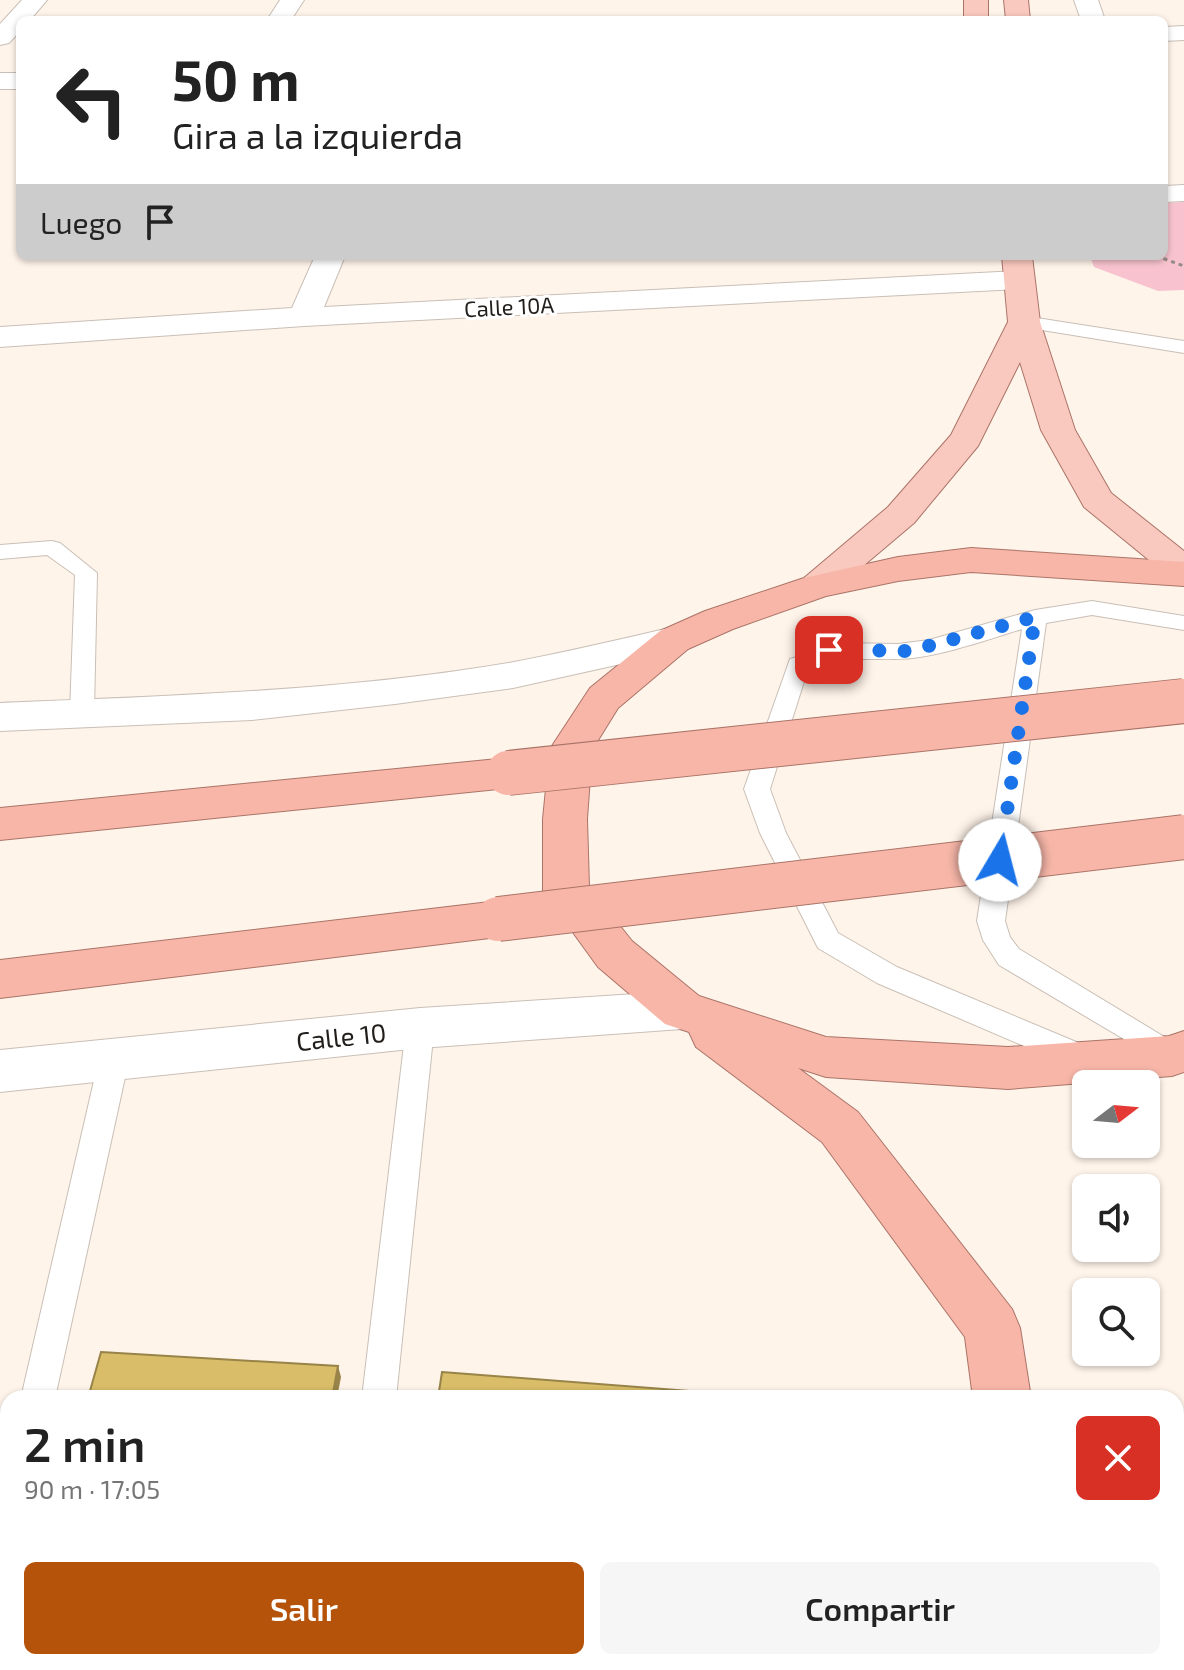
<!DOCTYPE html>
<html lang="es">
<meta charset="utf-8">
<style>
:root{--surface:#fff;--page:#f6f6f6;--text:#222;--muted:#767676;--accent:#b45309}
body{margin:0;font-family:"Exo 2",sans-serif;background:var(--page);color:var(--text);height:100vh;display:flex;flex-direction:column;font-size:30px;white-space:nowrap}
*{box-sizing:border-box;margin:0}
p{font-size:26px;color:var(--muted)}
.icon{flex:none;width:44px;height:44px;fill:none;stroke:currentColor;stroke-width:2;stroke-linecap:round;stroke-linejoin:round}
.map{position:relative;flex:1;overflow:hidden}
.drawer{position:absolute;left:0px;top:1390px;width:1184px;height:280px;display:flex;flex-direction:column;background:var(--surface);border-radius:24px 24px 0 0;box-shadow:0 2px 6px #0004}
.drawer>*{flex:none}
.guide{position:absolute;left:16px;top:16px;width:1152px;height:244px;border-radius:12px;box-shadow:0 2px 6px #0004;background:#fff;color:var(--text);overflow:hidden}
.needle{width:52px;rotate:74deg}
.tools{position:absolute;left:1072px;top:1070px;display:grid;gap:16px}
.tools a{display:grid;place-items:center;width:88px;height:88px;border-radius:12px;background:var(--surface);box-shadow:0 2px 6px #0004;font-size:40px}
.pin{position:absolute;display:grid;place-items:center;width:68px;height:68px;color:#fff;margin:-34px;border-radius:16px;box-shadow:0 4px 12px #0006}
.me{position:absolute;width:88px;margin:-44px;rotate:8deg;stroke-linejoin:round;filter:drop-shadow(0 0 6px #0008)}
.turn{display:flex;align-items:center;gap:28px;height:168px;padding:0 24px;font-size:36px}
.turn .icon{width:104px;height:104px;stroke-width:2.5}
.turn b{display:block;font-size:56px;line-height:68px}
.then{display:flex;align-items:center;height:76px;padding:0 24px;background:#0003;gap:16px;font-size:30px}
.round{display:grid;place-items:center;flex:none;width:84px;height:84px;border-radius:12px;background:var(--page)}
.overview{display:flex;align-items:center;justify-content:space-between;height:136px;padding:0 24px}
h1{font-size:48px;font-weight:600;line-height:60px}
.cta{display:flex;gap:16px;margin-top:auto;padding:16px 24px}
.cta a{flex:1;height:92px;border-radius:12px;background:var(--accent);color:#fff;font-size:32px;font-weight:600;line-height:92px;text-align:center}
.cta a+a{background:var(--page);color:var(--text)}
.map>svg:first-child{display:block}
.green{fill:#f8c3cf}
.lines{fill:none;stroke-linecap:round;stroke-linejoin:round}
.service-casing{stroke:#c9bfb6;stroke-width:2}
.minor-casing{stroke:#c9bfb6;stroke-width:2}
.secondary-casing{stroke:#c9bfb6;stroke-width:2}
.primary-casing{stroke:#ab7468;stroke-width:2}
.trunk-casing{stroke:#ab7468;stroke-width:2}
.path{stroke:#948c86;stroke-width:3;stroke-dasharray:4 4;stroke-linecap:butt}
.service{fill:#fff;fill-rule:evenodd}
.minor{fill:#fff;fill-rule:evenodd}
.secondary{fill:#fff;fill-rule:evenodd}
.primary{fill:#f9c8be;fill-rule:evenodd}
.trunk{fill:#f7b6a8;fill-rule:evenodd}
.trunk-bridge-casing{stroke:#ab7468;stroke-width:46;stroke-linecap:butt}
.trunk-bridge{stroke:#f7b6a8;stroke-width:44}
.shaded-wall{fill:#988449}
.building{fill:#d9bd68;stroke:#988449;stroke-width:2}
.route{stroke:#1a73e8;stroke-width:14;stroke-dasharray:0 25.2}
.labels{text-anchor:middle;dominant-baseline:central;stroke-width:6;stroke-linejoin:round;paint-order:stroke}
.far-street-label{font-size:22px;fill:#221e1b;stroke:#fff}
.street-label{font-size:26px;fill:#221e1b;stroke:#fff}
</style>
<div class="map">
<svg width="1184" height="1670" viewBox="0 0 1184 1670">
<rect width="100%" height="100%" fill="#fff4ea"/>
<polygon class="green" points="1184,202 1184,290 1158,291 1094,267 1090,256 1164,256 1164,203"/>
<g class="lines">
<defs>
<g id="service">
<polygon points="1024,316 1184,341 1184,353 1017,326 1015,322"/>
<polygon points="52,541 60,543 97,573 94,712 91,718 82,720 73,718 70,712 75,575 47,555 0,559 0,545"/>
<path d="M1092,601L1184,616V630L1092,615L1046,623L1005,921L1010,937L1019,949L1181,1047L1184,1052L1181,1063L1171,1067L999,965L983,940L977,921L1022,629C986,640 950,653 913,658C877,662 842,653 808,669L770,789L786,833L838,933L897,967L1093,1049L1098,1058L1093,1067L1083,1070L1073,1067L877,983L818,948L760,833L744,789L790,659L842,643L898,644L929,640L1035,610Z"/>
<polygon points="420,1016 430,1020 434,1028 396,1398 362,1398 406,1028 410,1020"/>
<polygon points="114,1047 124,1050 129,1059 55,1398 21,1398 99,1059 104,1050"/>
<polygon points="8,1515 8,1584 0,1587 0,1518"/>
<polygon points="325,1662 363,1662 361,1670 323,1670"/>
</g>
<g id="minor">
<polygon points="22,0 47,0 30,20 20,20 20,31 9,43 0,45 0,24"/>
<polygon points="280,0 304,0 291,20 267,20"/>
<polygon points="1074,0 1098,0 1105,20 1081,20"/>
<polygon points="1184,26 1184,40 1164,41 1164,27"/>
<rect x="0" y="73" width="20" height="16"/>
<polygon points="1184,185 1184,201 1164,202 1164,186"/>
<polygon points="315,256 345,256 324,307 1019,271 1030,274 1034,280 1030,286 1019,289 304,326 0,347 0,327 292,308"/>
</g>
<g id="secondary">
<path d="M674,627L688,631L694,640L688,649L513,688L395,704L252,720L0,731V703C171,696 344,691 514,662C567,652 621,639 674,627Z"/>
<polygon points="682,991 699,996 706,1010 699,1024 682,1029 420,1048 0,1092 0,1050 420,1008"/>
</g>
<g id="primary">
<rect x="964" y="0" width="24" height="20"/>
<polygon points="1004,0 1028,0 1030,20 1006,20"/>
<polygon points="1002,256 1032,256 1040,322 1075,430 1111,493 1184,551 1184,582 1171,578 1084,507 1041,430 1020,362 978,446 914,523 830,594 817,598 804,594 798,586 804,578 888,507 951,435 1008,322"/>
</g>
<g id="trunk">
<polygon points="971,548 1184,562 1184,586 971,572 898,581 826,596 733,629 688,649 618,708 592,750 587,819 589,887 632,941 699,996 826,1037 1008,1047 1169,1036 1184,1031 1184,1072 1172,1076 1008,1089 826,1077 798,1068 858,1112 1012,1309 1020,1328 1031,1398 973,1398 965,1337 822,1142 696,1047 689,1032 665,1024 598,967 543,891 543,819 550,749 590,688 660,631 705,611 804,578 898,557"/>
<polygon points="508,758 523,762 529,773 523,784 508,788 0,840 0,808"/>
<polygon points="498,901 514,907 521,919 514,931 498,937 0,998 0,960"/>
<rect x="1004" y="1662" width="64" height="8"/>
</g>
</defs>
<use href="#service" class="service-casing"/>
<use href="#minor" class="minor-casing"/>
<use href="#secondary" class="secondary-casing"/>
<use href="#primary" class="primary-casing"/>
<use href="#trunk" class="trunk-casing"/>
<polyline class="path" points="1156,256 1184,266"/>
<use href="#service" class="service"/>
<use href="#minor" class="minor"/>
<use href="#secondary" class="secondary"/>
<use href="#primary" class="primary"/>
<use href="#trunk" class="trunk"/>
<defs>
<g id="trunk-bridge">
<polyline points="508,773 1184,701"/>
<polyline points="498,919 1184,837"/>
</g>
</defs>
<use href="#trunk-bridge" class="trunk-bridge-casing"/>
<use href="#trunk-bridge" class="trunk-bridge"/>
</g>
<polygon class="shaded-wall" points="338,1366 341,1377 337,1398 332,1398"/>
<g class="building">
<polygon points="101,1352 338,1366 332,1398 88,1398"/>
<polygon points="442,1372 768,1397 768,1398 438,1398"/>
</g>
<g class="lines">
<polyline class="route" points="829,650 910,651 1035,617 1000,860"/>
</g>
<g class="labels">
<g class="far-street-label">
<text transform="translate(509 306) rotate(-3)">Calle 10A</text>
</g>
<g class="street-label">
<text transform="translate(341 1036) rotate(-6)">Calle 10</text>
</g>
</g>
</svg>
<div class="tools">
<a><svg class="needle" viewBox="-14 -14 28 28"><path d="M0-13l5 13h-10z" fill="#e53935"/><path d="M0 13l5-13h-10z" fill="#767676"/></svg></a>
<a><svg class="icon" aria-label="sound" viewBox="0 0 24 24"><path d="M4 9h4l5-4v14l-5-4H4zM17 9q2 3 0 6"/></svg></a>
<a><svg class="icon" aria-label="search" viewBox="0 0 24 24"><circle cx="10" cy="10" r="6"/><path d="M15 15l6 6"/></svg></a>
</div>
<div class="pin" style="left:829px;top:650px;background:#d93025"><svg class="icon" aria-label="arrive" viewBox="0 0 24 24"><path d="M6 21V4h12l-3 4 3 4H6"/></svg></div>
<svg class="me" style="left:1000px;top:860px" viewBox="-20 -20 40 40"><circle r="19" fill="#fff"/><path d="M0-13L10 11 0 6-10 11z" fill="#1a73e8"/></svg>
<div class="guide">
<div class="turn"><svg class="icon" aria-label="left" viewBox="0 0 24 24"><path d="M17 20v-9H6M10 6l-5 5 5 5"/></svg><div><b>50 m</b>Gira a la izquierda</div></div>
<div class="then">Luego<svg class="icon" aria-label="arrive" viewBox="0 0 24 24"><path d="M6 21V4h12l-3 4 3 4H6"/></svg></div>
</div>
<section class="drawer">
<div class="overview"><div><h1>2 min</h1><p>90 m · 17:05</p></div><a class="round" style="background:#d93025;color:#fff"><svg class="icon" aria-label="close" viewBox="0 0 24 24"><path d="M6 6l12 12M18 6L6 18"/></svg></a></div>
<div class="cta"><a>Salir</a><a>Compartir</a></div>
</section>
</div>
